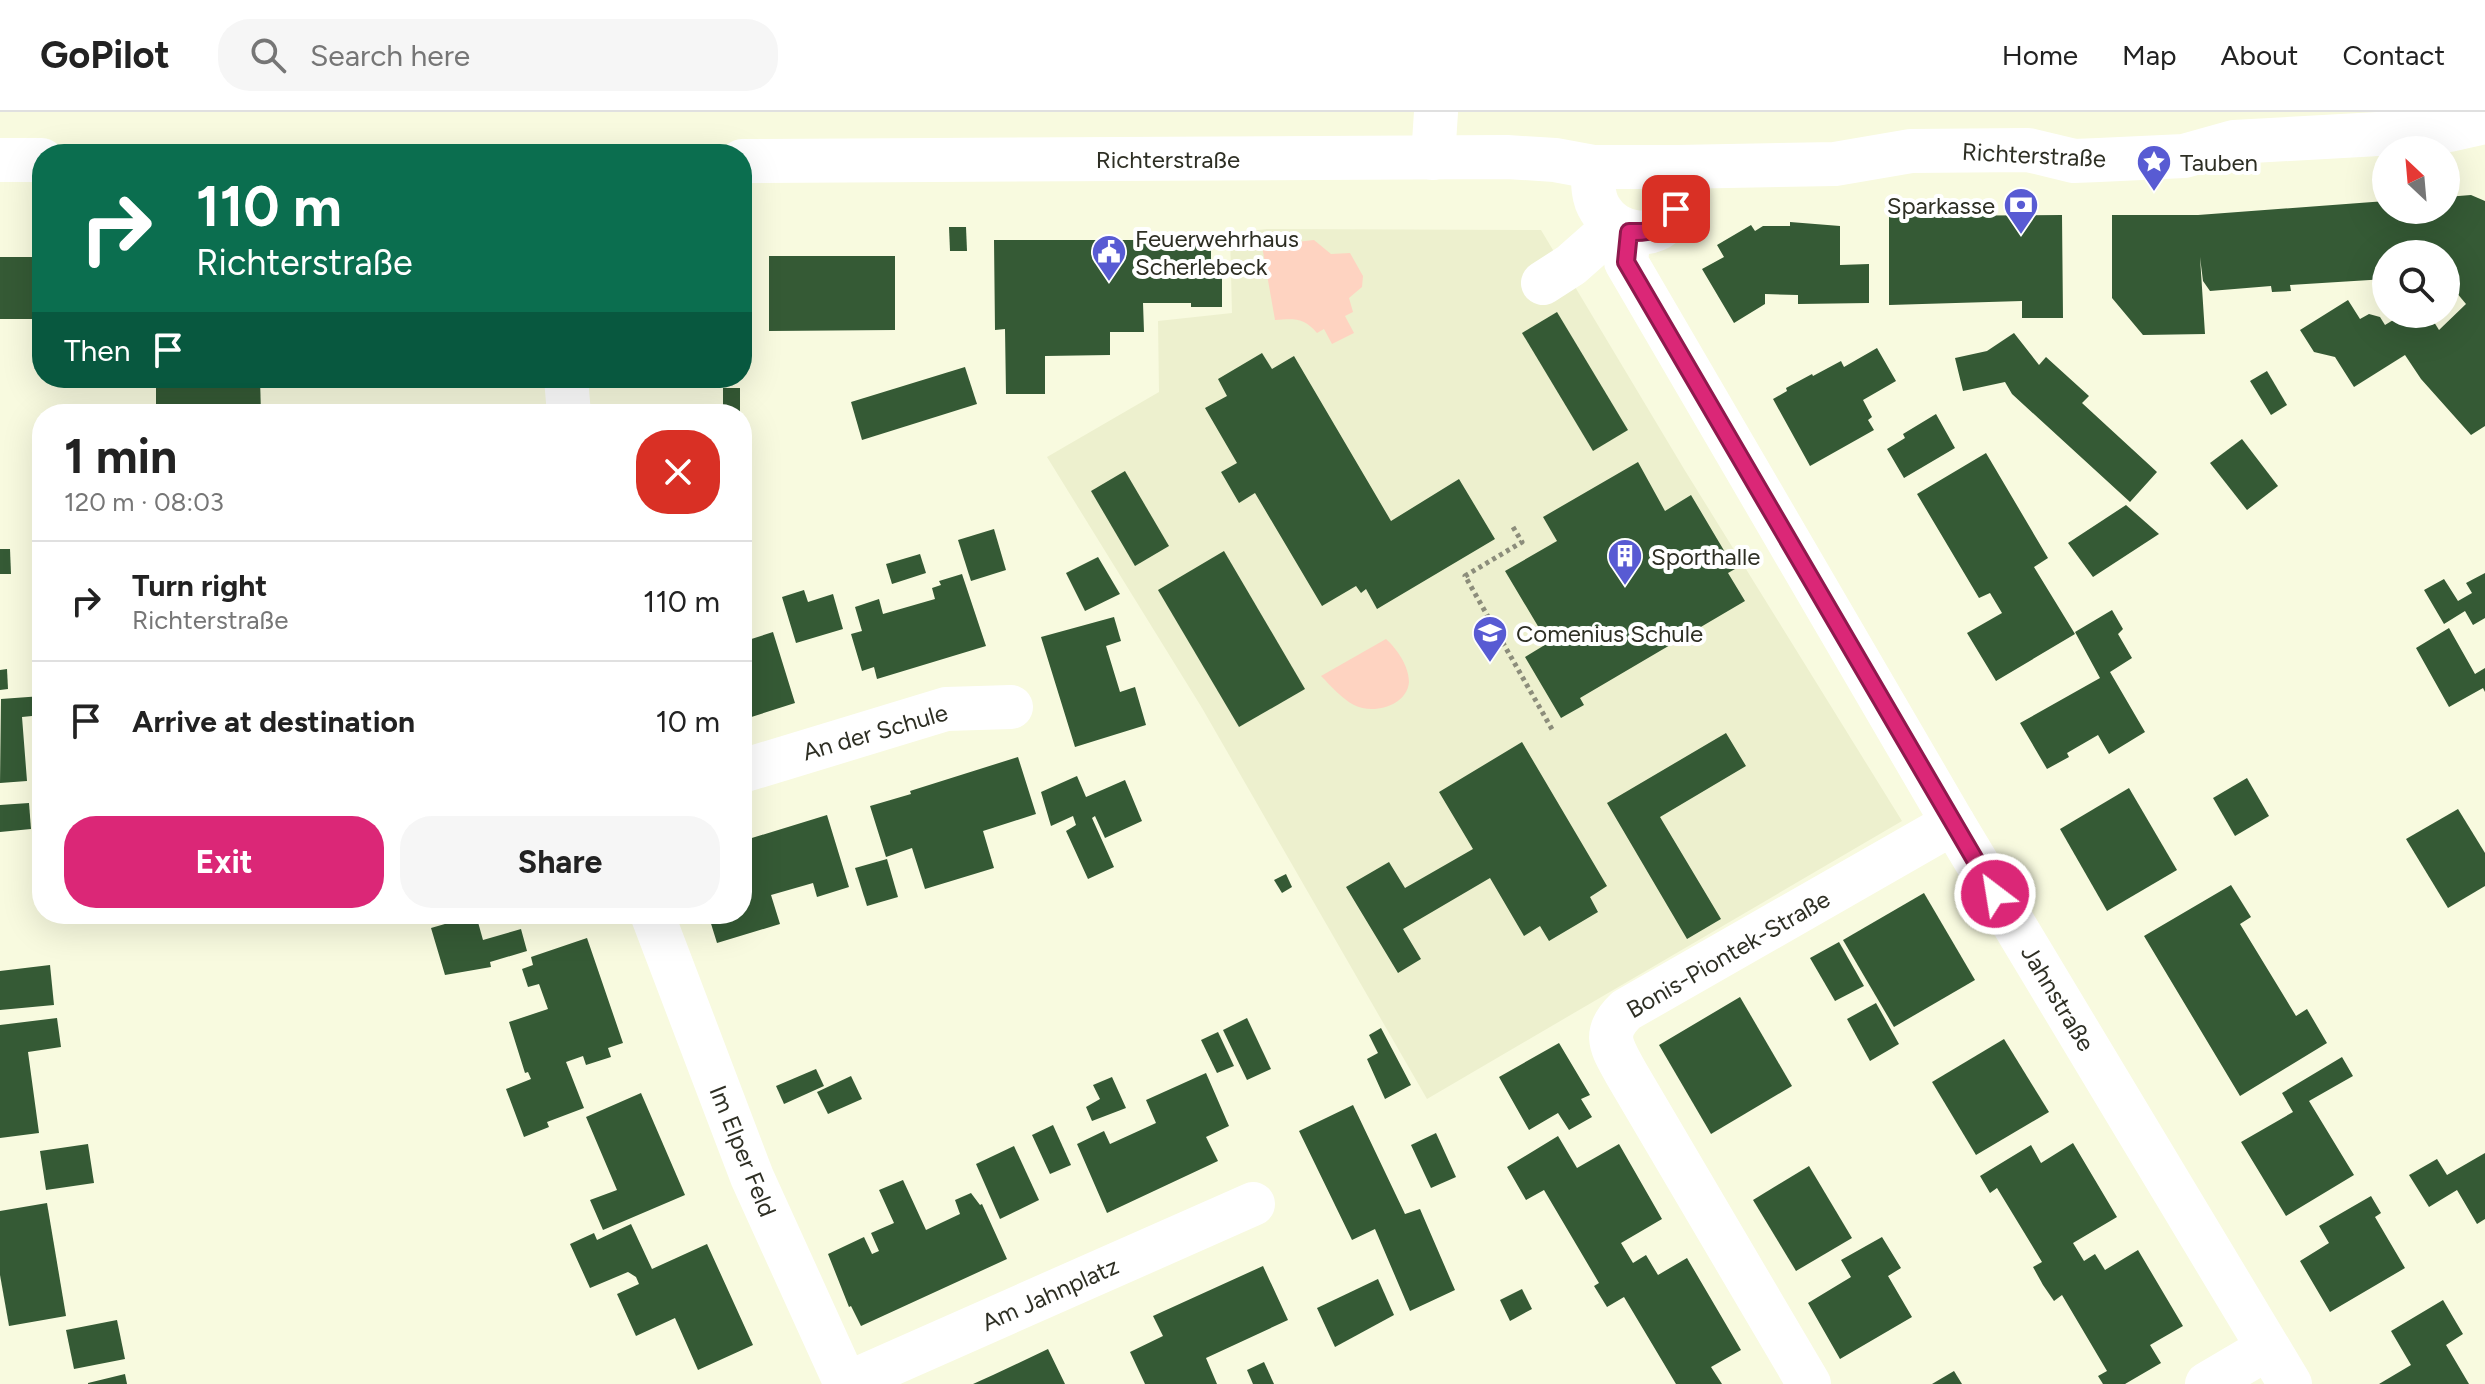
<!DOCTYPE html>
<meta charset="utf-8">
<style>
:root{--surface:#fff;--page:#f6f6f6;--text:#222;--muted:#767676;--line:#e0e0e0;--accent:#db2777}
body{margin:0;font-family:Figtree,sans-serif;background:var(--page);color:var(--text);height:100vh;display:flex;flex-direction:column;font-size:30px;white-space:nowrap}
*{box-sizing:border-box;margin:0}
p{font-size:26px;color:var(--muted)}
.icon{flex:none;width:44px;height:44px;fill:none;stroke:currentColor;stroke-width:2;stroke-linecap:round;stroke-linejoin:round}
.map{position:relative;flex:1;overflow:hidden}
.side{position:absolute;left:32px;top:292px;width:720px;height:520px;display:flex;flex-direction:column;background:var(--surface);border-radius:32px;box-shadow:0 8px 32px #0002}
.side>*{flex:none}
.hud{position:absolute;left:32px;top:32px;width:720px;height:244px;border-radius:32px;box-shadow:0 8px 32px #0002;background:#0b6e4f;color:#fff;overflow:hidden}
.needle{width:52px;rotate:334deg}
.buttons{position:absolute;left:2372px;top:24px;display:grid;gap:16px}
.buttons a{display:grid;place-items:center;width:88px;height:88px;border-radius:50%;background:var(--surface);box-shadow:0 8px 32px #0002;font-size:40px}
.pin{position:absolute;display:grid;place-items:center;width:68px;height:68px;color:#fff;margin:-34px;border-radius:16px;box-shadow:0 4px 12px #0006}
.me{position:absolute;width:88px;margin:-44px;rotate:329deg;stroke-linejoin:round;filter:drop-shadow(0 0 6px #0008)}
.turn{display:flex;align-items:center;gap:28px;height:168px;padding:0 32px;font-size:36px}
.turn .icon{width:104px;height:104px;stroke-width:2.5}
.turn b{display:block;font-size:56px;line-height:68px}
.then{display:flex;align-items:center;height:76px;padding:0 32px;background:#0003;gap:16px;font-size:30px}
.round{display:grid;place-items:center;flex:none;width:84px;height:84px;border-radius:32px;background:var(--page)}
.head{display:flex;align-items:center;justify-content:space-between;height:136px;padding:0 32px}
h1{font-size:48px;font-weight:700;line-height:60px}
.primary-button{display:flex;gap:16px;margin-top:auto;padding:16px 32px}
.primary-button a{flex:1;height:92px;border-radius:32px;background:var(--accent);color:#fff;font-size:32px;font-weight:700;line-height:92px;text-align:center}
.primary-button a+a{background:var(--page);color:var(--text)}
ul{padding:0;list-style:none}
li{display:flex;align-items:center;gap:24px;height:120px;padding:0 32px;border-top:2px solid var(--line)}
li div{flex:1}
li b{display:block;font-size:30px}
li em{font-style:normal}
header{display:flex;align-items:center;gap:48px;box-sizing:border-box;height:112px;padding:0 40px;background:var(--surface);border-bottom:2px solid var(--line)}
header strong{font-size:38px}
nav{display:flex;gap:44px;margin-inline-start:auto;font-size:28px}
.search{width:560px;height:72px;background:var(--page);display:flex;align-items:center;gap:20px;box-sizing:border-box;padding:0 28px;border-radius:32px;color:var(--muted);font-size:30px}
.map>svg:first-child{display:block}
.built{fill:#edf0ce}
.green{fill:#fed3c1}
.building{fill:#355a35}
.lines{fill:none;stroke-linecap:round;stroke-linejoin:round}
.path{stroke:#8c8d7b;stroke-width:5;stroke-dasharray:4 4;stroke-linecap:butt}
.minor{stroke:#fff;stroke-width:44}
.route-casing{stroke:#8e194d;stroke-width:20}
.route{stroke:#db2777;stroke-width:14}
.labels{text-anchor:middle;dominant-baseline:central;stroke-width:8;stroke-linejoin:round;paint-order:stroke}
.street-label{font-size:24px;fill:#2e2f24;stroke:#fff}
.poi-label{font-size:24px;fill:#2e2f24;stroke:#fff;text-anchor:start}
</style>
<header>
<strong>GoPilot</strong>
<div class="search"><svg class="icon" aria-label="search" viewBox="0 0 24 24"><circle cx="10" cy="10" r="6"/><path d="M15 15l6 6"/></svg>Search here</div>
<nav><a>Home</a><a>Map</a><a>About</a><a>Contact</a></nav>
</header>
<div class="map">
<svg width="2485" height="1272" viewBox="0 0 2485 1272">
<rect width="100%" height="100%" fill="#f8fadf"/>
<polygon class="built" points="1267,117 1541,118 1684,357 1902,709 1427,987 1202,596 1047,345 1159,280 1158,209 1232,201 1230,121"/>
<g class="green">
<path d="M1314,128L1331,142L1350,141L1363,164L1362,175L1349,186L1353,200L1345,204L1354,221L1332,232L1324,217L1317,221C1303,205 1294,207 1275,208L1262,134Z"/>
<path d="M1386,527C1397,537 1409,554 1409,570C1407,594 1373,603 1354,593C1342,587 1331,574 1321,564Z"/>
</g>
<g class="building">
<polygon points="2471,83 2485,89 2485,314 2471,323 2421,267 2405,243 2354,275 2335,245 2314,240 2300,218 2348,188 2360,207 2369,202 2380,205 2385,213 2403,202 2429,202 2439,218 2466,192 2451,174 2451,162 2446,163 2446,142 2386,142 2386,167 2290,173 2291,179 2272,180 2271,174 2210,179 2203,169 2200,145 2205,222 2143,223 2112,186 2112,103 2198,103 2386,89 2386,98 2446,98 2446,85"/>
<polygon points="2062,103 2063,206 2022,206 2022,189 1889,193 1889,104"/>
<polygon points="1790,110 1840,114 1840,153 1869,152 1869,191 1798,192 1798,183 1765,182 1765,192 1734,211 1702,157 1724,145 1717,133 1751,113 1755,119 1763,114 1790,114"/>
<polygon points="949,115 966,115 967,139 950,139"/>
<polygon points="994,128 1211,128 1211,151 1222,151 1222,195 1191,195 1191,191 1143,191 1144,220 1110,220 1110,243 1045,244 1045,282 1006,282 1005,217 995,218"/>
<polygon points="769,144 895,144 895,218 769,219"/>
<rect x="0" y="145" width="42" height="62"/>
<polygon points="1557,200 1628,318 1593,339 1522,221"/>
<polygon points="2014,221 2039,253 2046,245 2089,284 2082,291 2157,360 2130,390 2012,282 2005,270 1963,279 1955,246 1987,239"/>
<polygon points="1877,236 1896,269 1863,288 1872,305 1868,308 1874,318 1810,354 1773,287 1787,279 1786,276 1812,262 1813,264 1841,249 1844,255"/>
<polygon points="1262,241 1272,257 1294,244 1391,409 1459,367 1495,427 1377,497 1366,477 1361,481 1356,474 1322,494 1255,381 1239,391 1221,360 1237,351 1205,296 1227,284 1218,267"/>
<polygon points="965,255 977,292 862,328 851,290"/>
<polygon points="2267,259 2287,293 2271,303 2250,269"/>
<polygon points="156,266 260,266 261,302 156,302"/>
<rect x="723" y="276" width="17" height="26"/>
<polygon points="1936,302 1955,336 1904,366 1887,337 1905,326 1903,322"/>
<polygon points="2242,327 2278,374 2247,398 2210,351"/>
<polygon points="1986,341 2048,446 2034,455 2075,522 1996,569 1967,521 2002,501 1990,481 1979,486 1917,382"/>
<polygon points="1638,350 1665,399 1691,383 1735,457 1728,461 1745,489 1580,586 1584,593 1561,606 1525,545 1548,531 1505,459 1557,429 1543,405"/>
<polygon points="1125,359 1169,434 1135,454 1091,379"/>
<polygon points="2126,393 2159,422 2093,465 2068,431"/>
<polygon points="994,417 1006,458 971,469 958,428"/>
<polygon points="0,437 10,437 11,462 0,462"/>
<polygon points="1224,439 1305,577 1239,615 1158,478"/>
<polygon points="920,442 926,461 892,472 886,452"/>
<polygon points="1098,445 1120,482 1085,499 1066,461"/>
<polygon points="2485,461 2485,506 2473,513 2465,499 2444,512 2424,478 2444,467 2458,489 2472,481 2466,471"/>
<polygon points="962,462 986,534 877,567 874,555 862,559 851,522 862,519 855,495 879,487 883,502 935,487 932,476 941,473 939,469"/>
<polygon points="804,478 808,490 833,482 843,517 796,531 782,485"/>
<polygon points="2112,498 2123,517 2118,522 2132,546 2110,560 2145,620 2109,642 2098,623 2067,641 2069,645 2047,657 2020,611 2100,566 2075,520"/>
<polygon points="1114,505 1121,529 1106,534 1120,580 1135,575 1146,613 1075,635 1041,525"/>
<polygon points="2449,516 2475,562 2485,556 2485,580 2483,576 2449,595 2416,536"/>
<polygon points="773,520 795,591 742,608 742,546 745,545 742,530"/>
<polygon points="7,557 8,577 0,578 0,558"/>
<polygon points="42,584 42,603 22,605 27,669 0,671 1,587"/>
<polygon points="1726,621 1746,654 1660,705 1721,807 1687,827 1607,691"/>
<polygon points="1522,630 1607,774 1590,785 1598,800 1549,829 1540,814 1524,824 1490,766 1403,817 1421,847 1398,861 1346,775 1389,750 1405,776 1473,737 1439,680"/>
<polygon points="1018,645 1036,702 983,719 994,756 925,777 912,736 886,745 870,694 911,682 910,679"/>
<polygon points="1077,664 1086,685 1125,668 1142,709 1105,726 1095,704 1092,706 1114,755 1088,767 1066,719 1076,713 1073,704 1051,714 1041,680"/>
<polygon points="2247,666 2269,704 2235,724 2213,686"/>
<polygon points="2129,676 2177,758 2107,799 2060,717"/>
<polygon points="29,691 31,717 0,720 0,693"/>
<polygon points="2458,697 2485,741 2485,774 2448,796 2406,727"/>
<polygon points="827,703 849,775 817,785 813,771 771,783 780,812 717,831 708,802 742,802 742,729"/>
<polygon points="887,747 898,785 867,794 855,756"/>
<polygon points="1286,762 1292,775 1282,781 1274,768"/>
<polygon points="2231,773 2251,805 2240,812 2296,904 2307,897 2327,931 2240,984 2144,824"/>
<polygon points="1924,781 1975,868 1894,915 1843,828"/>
<polygon points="476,803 483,828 521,817 527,839 490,850 491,855 445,863 431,816"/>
<polygon points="587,826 623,931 608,936 611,945 586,953 583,944 566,950 584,996 547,1010 549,1015 524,1025 506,977 531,967 528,960 525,961 509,910 548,897 539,872 528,875 522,857 533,853 531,845"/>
<polygon points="1839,830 1864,874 1835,889 1810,846"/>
<polygon points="50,853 54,893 0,898 0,859"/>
<polygon points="1740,885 1792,974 1711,1022 1659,933"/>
<polygon points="1876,891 1899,932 1870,949 1847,907"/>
<polygon points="57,906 61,935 28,940 39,1021 0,1026 0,913"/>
<polygon points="1247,906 1271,957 1247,968 1223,918"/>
<polygon points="1381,916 1411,973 1385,987 1367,947 1378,941 1369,923"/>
<polygon points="1218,920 1234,954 1217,961 1201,928"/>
<polygon points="2004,927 2049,1000 1976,1043 1932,970"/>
<polygon points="1559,931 1590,983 1581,987 1592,1005 1569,1018 1558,1001 1529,1018 1499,965"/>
<polygon points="2342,945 2353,964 2309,989 2354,1063 2286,1104 2241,1030 2293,1000 2282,981"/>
<polygon points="816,957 824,974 784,992 776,974"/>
<polygon points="1206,961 1229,1014 1206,1025 1218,1049 1107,1101 1077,1032 1104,1019 1110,1032 1156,1011 1146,988"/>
<polygon points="851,964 862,987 828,1002 817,980"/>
<polygon points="1112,965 1126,996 1092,1009 1086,995 1100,987 1093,973"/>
<polygon points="641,981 685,1083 603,1118 590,1088 617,1078 586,1005"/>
<polygon points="1353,993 1405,1102 1420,1097 1455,1178 1410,1199 1375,1117 1352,1128 1299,1019"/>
<polygon points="1053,1013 1071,1053 1050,1062 1032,1023"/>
<polygon points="1436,1021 1456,1065 1431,1076 1411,1033"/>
<polygon points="1558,1024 1577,1056 1619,1032 1662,1107 1621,1131 1633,1151 1646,1143 1658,1163 1687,1146 1741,1238 1711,1255 1722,1272 1676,1272 1624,1185 1607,1195 1594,1174 1599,1171 1544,1078 1526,1088 1507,1055"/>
<polygon points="2073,1031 2117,1105 2073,1131 2084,1149 2095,1142 2105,1158 2138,1138 2183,1214 2150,1233 2161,1251 2125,1272 2103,1272 2098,1264 2107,1259 2062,1183 2054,1189 2043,1173 2033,1155 2042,1150 1997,1076 1990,1081 1980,1064 2031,1033 2041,1051"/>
<polygon points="88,1032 94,1071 46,1078 40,1039"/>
<polygon points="1014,1034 1039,1088 1000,1107 976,1052"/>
<polygon points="2485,1041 2485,1107 2477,1112 2457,1078 2429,1095 2409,1063 2437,1047 2447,1063"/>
<polygon points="1809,1054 1852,1126 1796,1159 1753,1088"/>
<polygon points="903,1068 926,1118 960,1102 955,1088 971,1081 980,1093 982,1092 1007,1147 861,1214 851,1194 849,1195 828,1142 864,1125 872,1142 879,1139 871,1121 894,1111 879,1078"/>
<polygon points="2371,1084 2381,1101 2375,1105 2405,1156 2330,1200 2300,1149 2329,1131 2319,1114"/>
<polygon points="47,1091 66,1204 9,1214 0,1163 0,1099"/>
<polygon points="631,1112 652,1157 707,1132 753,1233 698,1258 675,1206 636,1224 617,1182 639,1172 636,1165 628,1160 590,1176 570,1132 594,1121 597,1128"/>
<polygon points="1882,1125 1901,1156 1888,1164 1912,1205 1840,1247 1808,1191 1851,1165 1841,1148"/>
<polygon points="1263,1154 1288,1208 1206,1246 1217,1272 1145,1272 1130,1240 1163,1224 1153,1204"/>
<polygon points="1378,1167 1394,1203 1335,1235 1317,1196"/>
<polygon points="1522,1177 1532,1197 1510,1209 1500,1188"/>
<polygon points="2443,1188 2463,1222 2446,1233 2469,1272 2379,1272 2411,1253 2391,1219"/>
<polygon points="117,1208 125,1247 74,1257 66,1218"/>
<polygon points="1048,1237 1065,1272 973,1272 993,1263"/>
<polygon points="1264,1250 1274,1272 1253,1272 1247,1258"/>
<polygon points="1954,1259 1962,1272 1932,1272"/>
<polygon points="125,1262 127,1272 88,1272 88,1271"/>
</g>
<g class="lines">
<polyline class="path" points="1513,415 1522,430 1465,464 1553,619"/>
<g class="minor">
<polyline points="1433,46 1436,0"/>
<polyline points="0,48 42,48"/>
<polyline points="742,49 1507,45 1555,48 1593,55 1677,55 1835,52 1911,39 2028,38 2074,49 2099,48 2184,44 2234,30 2449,18 2485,10"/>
<path d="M1593,55C1593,69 1592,85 1600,97C1616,125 1660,131 1675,98C1680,87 1677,67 1677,55"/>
<polyline points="1629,120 1626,150 1953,711 2290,1272"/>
<polyline points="1543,171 1571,153 1614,115"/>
<polyline points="566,266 569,302"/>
<polyline points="742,659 946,597 1011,595"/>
<polyline points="652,802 752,1065 846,1272 1253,1092"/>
<path d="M1809,1272L1626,961C1612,935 1601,922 1626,898L1953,711"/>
<polyline points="2207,1272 2268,1236"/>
</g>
</g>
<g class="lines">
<defs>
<path id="route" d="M1676,97C1661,117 1655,121 1629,120L1626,150L1995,782"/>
</defs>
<use href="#route" class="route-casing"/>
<use href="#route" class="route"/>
</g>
<defs>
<symbol id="sight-pin" viewBox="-11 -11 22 30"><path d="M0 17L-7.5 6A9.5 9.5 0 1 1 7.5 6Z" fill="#585bd3" stroke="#fff"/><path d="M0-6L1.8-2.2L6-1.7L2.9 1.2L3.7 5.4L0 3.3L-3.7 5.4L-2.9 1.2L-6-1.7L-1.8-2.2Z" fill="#fff"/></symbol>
<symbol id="bank-pin" viewBox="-11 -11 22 30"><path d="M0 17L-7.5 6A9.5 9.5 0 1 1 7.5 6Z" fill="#585bd3" stroke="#fff"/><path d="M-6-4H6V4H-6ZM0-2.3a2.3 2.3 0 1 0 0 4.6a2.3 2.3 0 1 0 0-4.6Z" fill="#fff"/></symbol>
<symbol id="civic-pin" viewBox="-11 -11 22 30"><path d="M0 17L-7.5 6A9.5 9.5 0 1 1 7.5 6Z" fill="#585bd3" stroke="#fff"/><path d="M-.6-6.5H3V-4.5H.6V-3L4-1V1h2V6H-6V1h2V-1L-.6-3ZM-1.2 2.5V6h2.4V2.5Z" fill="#fff"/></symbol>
<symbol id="building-pin" viewBox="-11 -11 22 30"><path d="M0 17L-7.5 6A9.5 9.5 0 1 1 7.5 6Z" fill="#585bd3" stroke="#fff"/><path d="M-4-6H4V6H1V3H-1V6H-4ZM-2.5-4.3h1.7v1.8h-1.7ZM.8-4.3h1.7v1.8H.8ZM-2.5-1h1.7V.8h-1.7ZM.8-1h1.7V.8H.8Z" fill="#fff"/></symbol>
<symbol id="school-pin" viewBox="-11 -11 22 30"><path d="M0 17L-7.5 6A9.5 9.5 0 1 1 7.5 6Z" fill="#585bd3" stroke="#fff"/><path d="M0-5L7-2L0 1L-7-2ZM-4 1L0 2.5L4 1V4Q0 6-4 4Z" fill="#fff"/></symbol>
</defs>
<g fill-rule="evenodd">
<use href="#sight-pin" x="2134" y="30" width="40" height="54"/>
<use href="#bank-pin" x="2001" y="73" width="40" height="54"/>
<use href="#civic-pin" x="1089" y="120" width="40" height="54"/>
<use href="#building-pin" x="1605" y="424" width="40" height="54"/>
<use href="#school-pin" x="1470" y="501" width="40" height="54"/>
</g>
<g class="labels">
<g class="street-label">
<text transform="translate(2034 43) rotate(3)">Richterstraße</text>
<text x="1168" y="47">Richterstraße</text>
<text transform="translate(875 620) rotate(-16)">An der Schule</text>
<text transform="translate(1728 842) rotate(-30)">Bonis-Piontek-Straße</text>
<text transform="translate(2058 886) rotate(59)">Jahnstraße</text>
<text transform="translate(743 1039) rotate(68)">Im Elper Feld</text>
<text transform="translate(1050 1182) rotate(-24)">Am Jahnplatz</text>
</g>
<g class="poi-label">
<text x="2180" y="50">Tauben</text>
<text x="1995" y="93" text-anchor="end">Sparkasse</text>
<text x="1135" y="126">Feuerwehrhaus<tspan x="1135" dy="28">Scherlebeck</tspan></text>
<text x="1651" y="444">Sporthalle</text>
<text x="1516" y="521">Comenius Schule</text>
</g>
</g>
</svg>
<div class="buttons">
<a><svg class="needle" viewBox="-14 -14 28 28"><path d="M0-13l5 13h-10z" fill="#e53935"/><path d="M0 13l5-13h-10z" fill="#767676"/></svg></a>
<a><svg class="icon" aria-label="search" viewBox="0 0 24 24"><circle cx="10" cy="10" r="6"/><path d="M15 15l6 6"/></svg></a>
</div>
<div class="pin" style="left:1676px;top:97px;background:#d93025"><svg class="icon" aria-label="arrive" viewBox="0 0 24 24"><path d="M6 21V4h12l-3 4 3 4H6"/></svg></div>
<svg class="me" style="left:1995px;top:782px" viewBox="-20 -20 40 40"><circle r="17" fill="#db2777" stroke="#fff" stroke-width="3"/><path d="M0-11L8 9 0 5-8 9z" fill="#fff"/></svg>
<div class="hud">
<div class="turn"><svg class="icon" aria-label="right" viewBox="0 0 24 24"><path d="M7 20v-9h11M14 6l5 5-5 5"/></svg><div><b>110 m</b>Richterstraße</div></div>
<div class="then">Then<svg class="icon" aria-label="arrive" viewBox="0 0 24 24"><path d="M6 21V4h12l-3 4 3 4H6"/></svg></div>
</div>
<section class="side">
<div class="head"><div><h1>1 min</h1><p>120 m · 08:03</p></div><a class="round" style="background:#d93025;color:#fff"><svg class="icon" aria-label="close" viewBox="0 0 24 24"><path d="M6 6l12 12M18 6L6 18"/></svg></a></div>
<ul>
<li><svg class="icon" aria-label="right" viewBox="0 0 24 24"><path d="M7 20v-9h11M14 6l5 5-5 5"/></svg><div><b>Turn right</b><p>Richterstraße</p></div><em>110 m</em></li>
<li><svg class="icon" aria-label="arrive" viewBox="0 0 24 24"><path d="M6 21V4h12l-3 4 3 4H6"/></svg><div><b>Arrive at destination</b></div><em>10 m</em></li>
</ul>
<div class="primary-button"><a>Exit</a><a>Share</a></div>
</section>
</div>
